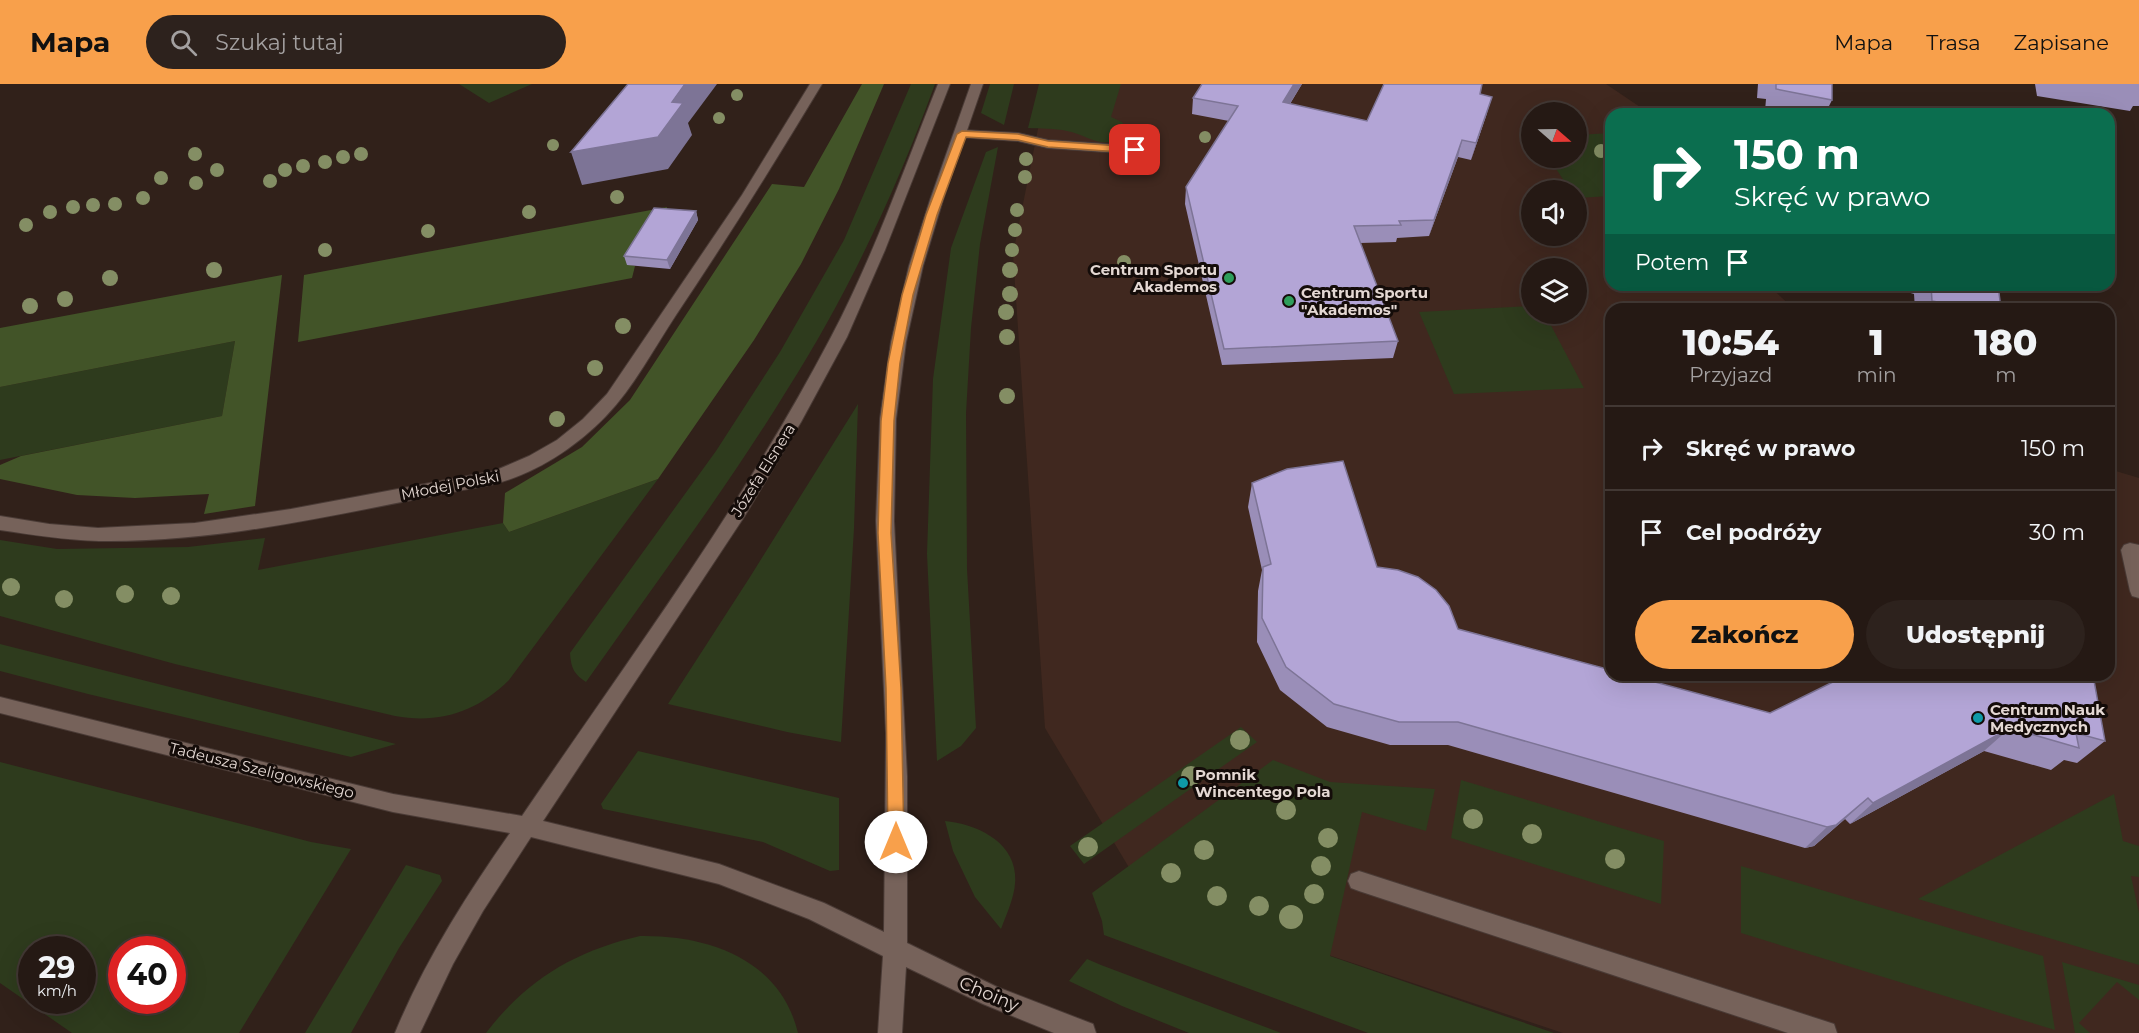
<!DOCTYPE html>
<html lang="pl">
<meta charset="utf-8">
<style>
:root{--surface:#251914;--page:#2d221d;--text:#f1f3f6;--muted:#a3a0a0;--line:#423834;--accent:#f8a04b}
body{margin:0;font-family:Montserrat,sans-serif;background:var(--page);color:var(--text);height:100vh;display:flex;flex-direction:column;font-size:22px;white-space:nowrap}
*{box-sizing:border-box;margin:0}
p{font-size:20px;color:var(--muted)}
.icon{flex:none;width:33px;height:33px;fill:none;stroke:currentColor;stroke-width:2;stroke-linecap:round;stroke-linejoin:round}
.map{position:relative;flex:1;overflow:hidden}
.details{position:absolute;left:1605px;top:219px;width:510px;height:378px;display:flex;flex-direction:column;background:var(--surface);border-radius:18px;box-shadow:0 6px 24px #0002,0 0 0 2px var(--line)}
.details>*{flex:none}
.guide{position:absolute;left:1605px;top:24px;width:510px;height:183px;border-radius:18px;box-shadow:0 6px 24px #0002,0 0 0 2px var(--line);background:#0b6e4f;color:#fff;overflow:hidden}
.needle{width:39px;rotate:110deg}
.buttons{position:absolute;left:1521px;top:18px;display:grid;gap:12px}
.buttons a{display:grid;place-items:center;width:66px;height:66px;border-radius:50%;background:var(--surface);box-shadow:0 6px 24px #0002,0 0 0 2px var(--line);font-size:30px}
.speed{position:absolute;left:18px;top:852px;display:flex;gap:12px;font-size:30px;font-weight:700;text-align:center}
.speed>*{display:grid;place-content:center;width:78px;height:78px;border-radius:50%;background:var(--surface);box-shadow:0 6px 24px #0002,0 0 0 2px var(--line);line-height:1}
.speed small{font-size:15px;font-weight:400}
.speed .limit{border:9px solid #d22;background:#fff;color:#111}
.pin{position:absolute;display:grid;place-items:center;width:51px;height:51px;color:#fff;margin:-26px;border-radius:12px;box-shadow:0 3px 9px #0006}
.me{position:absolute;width:66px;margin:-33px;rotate:0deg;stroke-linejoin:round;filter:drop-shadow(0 0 4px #0008)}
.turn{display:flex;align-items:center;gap:21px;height:126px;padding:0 30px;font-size:27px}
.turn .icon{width:78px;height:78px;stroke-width:2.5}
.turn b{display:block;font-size:42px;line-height:51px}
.then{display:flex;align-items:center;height:57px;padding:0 30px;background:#0003;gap:12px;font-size:22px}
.eta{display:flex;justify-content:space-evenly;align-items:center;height:102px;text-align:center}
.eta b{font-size:36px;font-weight:800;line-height:42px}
.button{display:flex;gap:12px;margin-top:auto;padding:12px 30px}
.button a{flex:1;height:69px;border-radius:36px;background:var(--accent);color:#111;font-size:24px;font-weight:800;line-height:69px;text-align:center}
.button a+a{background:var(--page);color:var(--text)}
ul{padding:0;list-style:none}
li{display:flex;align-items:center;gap:18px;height:84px;padding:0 30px;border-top:2px solid var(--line)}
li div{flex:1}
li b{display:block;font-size:22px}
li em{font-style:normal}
header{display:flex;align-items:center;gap:36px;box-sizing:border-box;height:84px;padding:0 30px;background:var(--accent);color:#111}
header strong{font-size:28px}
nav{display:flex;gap:33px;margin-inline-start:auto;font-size:21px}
.search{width:420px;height:54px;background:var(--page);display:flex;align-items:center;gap:15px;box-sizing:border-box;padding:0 21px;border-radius:33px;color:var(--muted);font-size:22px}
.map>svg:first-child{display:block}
.built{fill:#40281f;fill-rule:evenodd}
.green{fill:#2e3b1d;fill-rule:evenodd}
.forest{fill:#425428}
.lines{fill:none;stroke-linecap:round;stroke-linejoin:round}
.service-casing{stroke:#4a3b36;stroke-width:2}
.minor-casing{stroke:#4a3b36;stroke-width:2}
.tertiary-casing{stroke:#4a3b36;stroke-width:2}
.service{fill:#76625a;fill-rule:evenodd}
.minor{fill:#76625a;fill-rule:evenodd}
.tertiary{fill:#76625a;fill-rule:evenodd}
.tree{fill:#848e64}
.wall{fill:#9a8eb8}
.shaded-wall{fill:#7d7496}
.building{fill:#b3a5d6;stroke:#7d7496;stroke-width:1.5}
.route{fill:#f8a04b;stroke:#a16831;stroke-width:1.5}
.leisure-dot{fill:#2e9e5b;stroke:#140c09;stroke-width:2}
.culture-dot{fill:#0f9aa8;stroke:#140c09;stroke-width:2}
.labels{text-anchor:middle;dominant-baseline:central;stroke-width:6;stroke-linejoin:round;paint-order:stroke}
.poi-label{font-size:15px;font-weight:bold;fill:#e4d8d3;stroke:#140c09;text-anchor:start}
.street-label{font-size:15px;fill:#e4d8d3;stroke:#140c09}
.near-street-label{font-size:18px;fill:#e4d8d3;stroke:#140c09}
</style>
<header>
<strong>Mapa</strong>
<div class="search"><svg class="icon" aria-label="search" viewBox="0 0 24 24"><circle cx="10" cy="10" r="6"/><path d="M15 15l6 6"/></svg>Szukaj tutaj</div>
<nav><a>Mapa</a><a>Trasa</a><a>Zapisane</a></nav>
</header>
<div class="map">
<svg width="2139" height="949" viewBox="0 0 2139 949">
<rect width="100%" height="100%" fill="#31211a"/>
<path class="built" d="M1047,0H1606L1643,25L1646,30H1611V201H1768L1794,225H1611V591H2109V385L2139,394V949H1563L1145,810L1045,644L1013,170ZM1532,28H1576V74H1532ZM1532,106H1576V152H1532ZM1532,184H1576V230H1532Z"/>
<g class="green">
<polygon points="459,0 532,0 489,19"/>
<path d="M911,0H935C896,107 848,210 787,306C725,407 654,501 586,598C574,590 571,584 570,569L716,367L780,268L844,156Z"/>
<polygon points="990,0 1014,0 1004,41 981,29"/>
<path d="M1039,0H1121L1111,33L1122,38L1127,46L1125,51C1102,68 1089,51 1067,47C1054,44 1041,45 1028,44Z"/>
<polygon points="1611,49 1611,112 1577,114 1576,106 1570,106 1549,74 1576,74 1577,51"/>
<polygon points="998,63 980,160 971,244 966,329 967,485 976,644 961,662 937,677 927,470 933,295 951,164 986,68"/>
<polygon points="1531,222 1532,230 1545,230 1584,304 1454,310 1419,228"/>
<polygon points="235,257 222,332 0,376 0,303"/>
<polygon points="858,320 854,444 841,658 787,648 668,620 750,493"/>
<path d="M658,395L509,596C477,628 439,640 395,632L175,580L0,532V456L57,465L188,463L265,454L258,486L503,439L509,448Z"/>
<polygon points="0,560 396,660 351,673 88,610 0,587"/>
<polygon points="1241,643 1257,658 1084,780 1070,762"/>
<polygon points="638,667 839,714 839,786 830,787 763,758 603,725 601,720"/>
<polygon points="1273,676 1330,698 1435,705 1426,747 1362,728 1330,872 1554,949 1368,949 1104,851 1102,837 1092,809"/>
<path d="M0,678L311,758L351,765L239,949H72L0,899ZM32,866H82V916H32ZM122,866H172V916H122Z"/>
<polygon points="1461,696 1664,757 1661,820 1451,754"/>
<polygon points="2114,710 2123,757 2139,762 2139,793 2131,792 2139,829 2139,881 1918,815"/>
<path d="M945,737C975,740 1012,756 1015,790C1017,809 1007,828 1001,845L975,813L953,767Z"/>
<polygon points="406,781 440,791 442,797 399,864 351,949 305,949"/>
<polygon points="1741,782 2043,872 2055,946 1741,849"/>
<path d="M640,852C708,851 780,875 798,949H486C526,896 575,867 640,852Z"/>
<polygon points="1087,875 1101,881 1281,949 1189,949 1122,922 1069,897"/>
<polygon points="2062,878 2139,901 2139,916 2117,898 2079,939 2090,949 2075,949"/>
</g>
<g class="forest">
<polygon points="862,0 884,0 839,105 801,180 754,256 658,395 509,448 503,439 505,409 582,363 630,316 772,100 804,103"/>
<polygon points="667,123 665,132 627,180 635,182 632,194 298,258 304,191"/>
<polygon points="282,191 255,422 204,430 209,410 135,414 77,411 0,395 0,381 21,372 222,332 235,257 0,303 0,244"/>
</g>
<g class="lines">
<defs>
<g id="service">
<polygon points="962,46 1018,49 1048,56 1135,62 1141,66 1135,70 1048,64 1018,57 958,53 956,50 958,47"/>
<polygon points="2130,459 2139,461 2139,514 2132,512 2130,507 2121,466 2124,461"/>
<polygon points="1359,787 1825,937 1834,940 1837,949 1788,949 1359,807 1351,804 1348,797 1351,790"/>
</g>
<path id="minor" d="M810,0H822C775,78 727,155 676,231C654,264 634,303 606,332C575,364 534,391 490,401C361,424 231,459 99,457C66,456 33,451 0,446V432L49,440L98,444L195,439L291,425L494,387L529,372L557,356L583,335L607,310L742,111Z"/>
<path id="tertiary" d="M938,0H950L885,166L847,253L801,338L744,433L543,737L719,780L824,819L884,848L886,649L876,437L880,335L891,258L909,182L930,116L971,0H983L943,116L923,182L906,258L896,335L894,437L907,692V859L997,903L1093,940L1096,949H1054L983,920L906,883L902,949H878L883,872L809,835L719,800L531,753L483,827L453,880L420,949H395C424,878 466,812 510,749L393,728L0,629V613L393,710L522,732C628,576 742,423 830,255C873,174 904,85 938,0Z"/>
</defs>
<use href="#service" class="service-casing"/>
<use href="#minor" class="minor-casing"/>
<use href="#tertiary" class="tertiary-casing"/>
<use href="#service" class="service"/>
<use href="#minor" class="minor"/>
<use href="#tertiary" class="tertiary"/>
</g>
<g class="tree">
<circle cx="737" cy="11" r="6"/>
<circle cx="719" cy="34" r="6"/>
<circle cx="1205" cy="53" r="6"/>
<circle cx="553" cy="61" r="6"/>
<circle cx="1601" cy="67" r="7"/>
<circle cx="195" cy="70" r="7"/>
<circle cx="361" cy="70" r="7"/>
<circle cx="343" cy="73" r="7"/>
<circle cx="1026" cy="75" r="7"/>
<circle cx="325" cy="78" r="7"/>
<circle cx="303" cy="82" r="7"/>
<circle cx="217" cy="86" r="7"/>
<circle cx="285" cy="86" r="7"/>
<circle cx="1025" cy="93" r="7"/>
<circle cx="161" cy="94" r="7"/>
<circle cx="270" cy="97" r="7"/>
<circle cx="196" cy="99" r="7"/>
<circle cx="617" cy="113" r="7"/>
<circle cx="143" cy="114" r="7"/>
<circle cx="115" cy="120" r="7"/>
<circle cx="93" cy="121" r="7"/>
<circle cx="73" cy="123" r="7"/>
<circle cx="1017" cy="126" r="7"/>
<circle cx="50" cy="128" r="7"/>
<circle cx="529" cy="128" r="7"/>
<circle cx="26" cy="141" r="7"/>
<circle cx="1015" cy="146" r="7"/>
<circle cx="428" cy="147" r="7"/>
<circle cx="325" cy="166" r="7"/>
<circle cx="1012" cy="166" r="7"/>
<circle cx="1124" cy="178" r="7"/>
<circle cx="214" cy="186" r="8"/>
<circle cx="1010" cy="186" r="8"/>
<circle cx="110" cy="194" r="8"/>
<circle cx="1010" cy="210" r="8"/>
<circle cx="65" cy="215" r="8"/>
<circle cx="30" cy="222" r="8"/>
<circle cx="1006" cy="228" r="8"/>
<circle cx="623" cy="242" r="8"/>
<circle cx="1007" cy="253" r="8"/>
<circle cx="595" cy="284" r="8"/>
<circle cx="1007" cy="312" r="8"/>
<circle cx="557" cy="335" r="8"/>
<circle cx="11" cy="503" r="9"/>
<circle cx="125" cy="510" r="9"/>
<circle cx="171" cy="512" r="9"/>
<circle cx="64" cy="515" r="9"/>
<circle cx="1240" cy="656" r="10"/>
<circle cx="1191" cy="692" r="10"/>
<circle cx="1286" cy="726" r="10"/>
<circle cx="1473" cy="735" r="10"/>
<circle cx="1532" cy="750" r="10"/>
<circle cx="1328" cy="754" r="10"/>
<circle cx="1088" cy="763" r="10"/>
<circle cx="1204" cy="766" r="10"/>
<circle cx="1615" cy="775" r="10"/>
<circle cx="1321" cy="782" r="10"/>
<circle cx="1171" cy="789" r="10"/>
<circle cx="1314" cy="810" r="10"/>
<circle cx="1217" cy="812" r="10"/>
<circle cx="1259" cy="822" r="10"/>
<circle cx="1291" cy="833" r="12"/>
</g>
<g class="wall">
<polygon points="1202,0 1302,0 1290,20 1367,37 1480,10 1487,29 1471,76 1458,73 1429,152 1397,154 1396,158 1360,159 1398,257 1393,274 1222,281 1185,120 1186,103 1229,37 1192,30 1193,14"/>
<polygon points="1758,0 1832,0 1832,16 1825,30 1778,30 1765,27 1766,15 1757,14"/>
<polygon points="2035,0 2139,0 2139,22 2133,22 2130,27 2037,12"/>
<polygon points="696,127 698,136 670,185 627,181 624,172"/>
<polygon points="1903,201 1998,201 2001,225 1915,225 1914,210 1904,207"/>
<polygon points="1252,399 1377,483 1458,545 1770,629 2093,591 2105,657 2077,679 2064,676 2051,686 1984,667 1850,740 1845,735 1814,762 1805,764 1448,661 1390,661 1327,643 1280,606 1257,558 1258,507 1262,486 1248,423"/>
</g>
<g class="shaded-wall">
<polygon points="685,0 717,0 688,39 692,51 668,85 582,101 571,68 672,18"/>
<polygon points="1294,0 1302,0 1281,34 1283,18"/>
<polygon points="1492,13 1487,29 1471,76 1476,59"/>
<polygon points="1462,56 1458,73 1429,152 1434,136"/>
<polygon points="696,127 698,136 670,185 667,176"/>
<polygon points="2010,644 1984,667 1850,740 1873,719"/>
<polygon points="1868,714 1845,735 1814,762 1805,764 1827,743"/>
</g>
<g class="building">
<polygon points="628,0 685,0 672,18 683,19 658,53 571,68"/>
<polygon points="1202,0 1294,0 1283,18 1367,37 1384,0 1482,0 1480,10 1492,13 1476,59 1462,56 1434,136 1399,137 1401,141 1354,142 1398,257 1224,265 1186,103 1238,22 1193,14"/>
<polygon points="1776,0 1832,0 1832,16 1776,5"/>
<polygon points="654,124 696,127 667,176 624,172"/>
<polygon points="1931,201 1998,201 2001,225 1943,225 1943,219 1932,217"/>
<polygon points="1343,377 1377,483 1398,486 1418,493 1436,506 1449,522 1458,545 1611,586 1611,591 1629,591 1770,629 1847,591 2093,591 2105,657 2076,649 2079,664 2010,644 1873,719 1868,714 1836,741 1827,743 1458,638 1399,638 1334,620 1286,583 1262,534 1263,483 1271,480 1252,399 1287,385"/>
</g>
<polygon class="route" points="962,47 1018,50 1048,57 1135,63 1140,66 1135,69 1048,63 1018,56 966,53 937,131 913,211 900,279 894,337 891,449 901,604 904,758 902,763 896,765 890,763 888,758 886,604 878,449 881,337 888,279 902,211 926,131 957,50"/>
<g class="leisure-dot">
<circle cx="1229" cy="194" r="6"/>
<circle cx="1289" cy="217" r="6"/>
</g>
<g class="culture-dot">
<circle cx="1978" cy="634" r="6"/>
<circle cx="1183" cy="699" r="6"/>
</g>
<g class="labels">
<g class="poi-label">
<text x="1217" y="185" text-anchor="end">Centrum Sportu<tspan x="1217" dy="17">Akademos</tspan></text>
<text x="1301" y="208">Centrum Sportu<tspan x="1301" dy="17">"Akademos"</tspan></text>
<text x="1990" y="625">Centrum Nauk<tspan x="1990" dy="17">Medycznych</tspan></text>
<text x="1195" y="690">Pomnik<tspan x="1195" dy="17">Wincentego Pola</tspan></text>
</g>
<g class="street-label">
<text transform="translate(763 386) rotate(-58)">Józefa Elsnera</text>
<text transform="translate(450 401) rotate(-11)">Młodej Polski</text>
<text transform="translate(262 686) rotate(14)">Tadeusza Szeligowskiego</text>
</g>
<g class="near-street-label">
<text transform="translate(989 910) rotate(23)">Choiny</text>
</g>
</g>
</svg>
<div class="buttons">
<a><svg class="needle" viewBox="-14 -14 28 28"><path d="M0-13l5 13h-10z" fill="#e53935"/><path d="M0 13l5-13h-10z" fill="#a3a0a0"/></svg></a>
<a><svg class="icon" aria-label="sound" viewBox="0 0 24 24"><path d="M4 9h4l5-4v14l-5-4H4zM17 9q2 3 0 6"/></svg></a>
<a><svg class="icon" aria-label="layers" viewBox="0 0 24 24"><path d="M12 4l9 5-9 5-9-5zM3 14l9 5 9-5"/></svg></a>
</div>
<div class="speed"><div>29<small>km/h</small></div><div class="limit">40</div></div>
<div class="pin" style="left:1135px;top:66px;background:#d93025"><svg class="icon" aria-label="arrive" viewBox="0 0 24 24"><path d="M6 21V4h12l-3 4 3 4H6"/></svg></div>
<svg class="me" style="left:896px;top:758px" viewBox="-20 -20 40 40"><circle r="19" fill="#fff"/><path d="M0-13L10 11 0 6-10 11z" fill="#f8a04b"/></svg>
<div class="guide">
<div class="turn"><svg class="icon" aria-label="right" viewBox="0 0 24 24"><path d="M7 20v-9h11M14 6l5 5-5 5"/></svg><div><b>150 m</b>Skręć w prawo</div></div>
<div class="then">Potem<svg class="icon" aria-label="arrive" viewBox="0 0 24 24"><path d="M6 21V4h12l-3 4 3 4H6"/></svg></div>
</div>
<section class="details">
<div class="eta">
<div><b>10:54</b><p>Przyjazd</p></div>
<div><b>1</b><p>min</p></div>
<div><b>180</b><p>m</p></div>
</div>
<ul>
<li><svg class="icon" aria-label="right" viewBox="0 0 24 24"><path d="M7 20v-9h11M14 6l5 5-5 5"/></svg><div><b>Skręć w prawo</b></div><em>150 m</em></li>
<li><svg class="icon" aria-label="arrive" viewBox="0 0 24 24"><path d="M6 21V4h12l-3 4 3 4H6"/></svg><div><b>Cel podróży</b></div><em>30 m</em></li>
</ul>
<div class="button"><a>Zakończ</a><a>Udostępnij</a></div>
</section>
</div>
